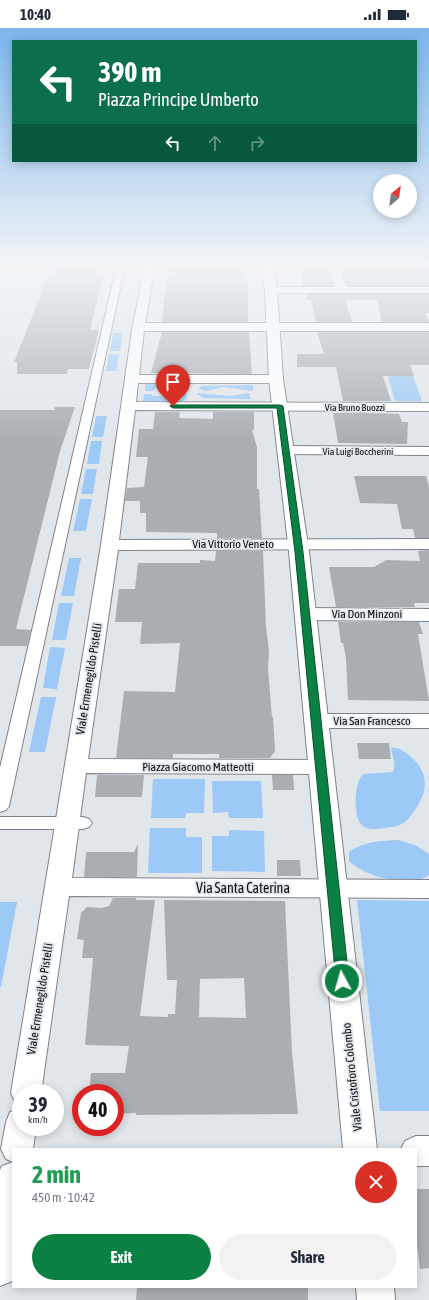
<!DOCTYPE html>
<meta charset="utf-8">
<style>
:root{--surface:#fff;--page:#f2f2f3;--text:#1f2937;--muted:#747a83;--accent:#0b8043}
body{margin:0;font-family:"Asap Condensed",sans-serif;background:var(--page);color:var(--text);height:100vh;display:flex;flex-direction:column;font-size:15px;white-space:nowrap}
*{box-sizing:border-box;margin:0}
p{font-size:13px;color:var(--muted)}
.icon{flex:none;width:22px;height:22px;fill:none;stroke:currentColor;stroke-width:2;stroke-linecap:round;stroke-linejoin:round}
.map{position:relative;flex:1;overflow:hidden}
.panel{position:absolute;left:12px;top:1120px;width:405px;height:140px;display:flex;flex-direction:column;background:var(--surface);border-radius:0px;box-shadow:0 2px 10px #0003}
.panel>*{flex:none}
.guide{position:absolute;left:12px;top:12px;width:405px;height:122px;border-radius:0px;box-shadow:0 2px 10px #0003;background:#0b6e4f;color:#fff;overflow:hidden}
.needle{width:26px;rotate:29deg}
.fabs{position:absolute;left:373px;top:146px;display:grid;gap:8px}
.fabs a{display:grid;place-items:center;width:44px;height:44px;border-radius:50%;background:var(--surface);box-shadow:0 2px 10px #0003;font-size:20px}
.speed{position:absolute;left:12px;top:1056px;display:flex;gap:8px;font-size:20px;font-weight:700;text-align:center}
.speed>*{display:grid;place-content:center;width:52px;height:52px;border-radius:50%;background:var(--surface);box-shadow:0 2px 10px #0003;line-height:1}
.speed small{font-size:10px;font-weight:400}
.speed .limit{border:6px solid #d22;background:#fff;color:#111}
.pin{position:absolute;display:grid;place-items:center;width:34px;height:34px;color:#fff;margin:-41px -17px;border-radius:50% 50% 50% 0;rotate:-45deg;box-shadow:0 0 4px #0007}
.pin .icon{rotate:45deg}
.me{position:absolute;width:44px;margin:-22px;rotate:354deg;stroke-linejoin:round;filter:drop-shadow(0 0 3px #0008)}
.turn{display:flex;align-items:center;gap:14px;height:84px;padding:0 20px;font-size:18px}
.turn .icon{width:52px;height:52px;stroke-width:2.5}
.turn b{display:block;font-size:28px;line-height:34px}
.lanes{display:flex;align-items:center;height:38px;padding:0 20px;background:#0003;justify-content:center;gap:20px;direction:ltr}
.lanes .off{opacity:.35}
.round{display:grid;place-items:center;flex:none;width:42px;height:42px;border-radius:21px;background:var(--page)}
.head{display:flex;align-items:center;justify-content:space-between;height:68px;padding:0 20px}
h1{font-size:24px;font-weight:700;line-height:30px;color:#1e9e55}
.action{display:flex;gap:8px;margin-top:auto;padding:8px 20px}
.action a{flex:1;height:46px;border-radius:24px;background:var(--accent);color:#fff;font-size:16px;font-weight:700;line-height:46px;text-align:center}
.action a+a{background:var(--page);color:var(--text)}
.status{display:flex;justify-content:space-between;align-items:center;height:28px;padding:0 20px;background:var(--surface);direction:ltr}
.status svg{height:11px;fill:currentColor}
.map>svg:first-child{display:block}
.green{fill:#9cc9f6}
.building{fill:#a9aeb3;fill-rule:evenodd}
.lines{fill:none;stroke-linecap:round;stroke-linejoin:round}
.pedestrian-casing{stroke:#7f8388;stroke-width:2}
.minor-casing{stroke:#7f8388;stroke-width:2}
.tertiary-casing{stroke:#7f8388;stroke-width:2}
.pedestrian{fill:#fff;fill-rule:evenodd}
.minor{fill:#fff;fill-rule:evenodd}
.tertiary{fill:#fff;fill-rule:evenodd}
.route{fill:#0b8043;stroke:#07532c}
.labels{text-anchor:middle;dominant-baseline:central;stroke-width:3.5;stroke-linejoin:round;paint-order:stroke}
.far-street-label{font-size:10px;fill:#0b0d0f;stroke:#e1e6eb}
.street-label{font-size:12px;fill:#0b0d0f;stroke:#e1e6eb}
.near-street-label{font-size:14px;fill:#0b0d0f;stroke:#e1e6eb}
</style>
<div class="status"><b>10:40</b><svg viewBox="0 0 49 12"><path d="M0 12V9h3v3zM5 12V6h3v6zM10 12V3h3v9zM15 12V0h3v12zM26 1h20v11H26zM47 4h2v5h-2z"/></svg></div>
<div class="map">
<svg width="429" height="1272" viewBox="0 0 429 1272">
<rect width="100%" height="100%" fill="#e1e6eb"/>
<g class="green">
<polygon points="113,305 123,305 120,323 110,323"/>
<polygon points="109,326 119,326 116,343 106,343"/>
<polygon points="388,348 413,348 422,373 395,373"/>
<path d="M145,354L185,355L189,361L184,363H175L177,361C169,359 162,359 154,361L153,363H145Z"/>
<polygon points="253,357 253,363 223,359 207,363 198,361 202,358"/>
<polygon points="180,364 187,367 187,370 184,374 143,373 144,366 152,366 152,368 175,368 177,365"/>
<polygon points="199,365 230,368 249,365 251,371 203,370 197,366"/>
<polygon points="96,388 107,388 103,409 92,409"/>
<polygon points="91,413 102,413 99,436 87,436"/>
<polygon points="86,441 97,441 93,466 81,466"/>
<polygon points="80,471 92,471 86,503 73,503"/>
<polygon points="69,530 81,530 74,568 61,568"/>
<polygon points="59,575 73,575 66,612 52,612"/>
<polygon points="50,619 65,620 57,661 43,660"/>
<polygon points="41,669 56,669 45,724 29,724"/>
<path d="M391,720C398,719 405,724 410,728C429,744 429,762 415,782C412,786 409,791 405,794C400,798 391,799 385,800C378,801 370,802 364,799C352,793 354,754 363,746L393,744C397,735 392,729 391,720Z"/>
<polygon points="153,751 205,751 204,785 186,785 185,790 151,790"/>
<polygon points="212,753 261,753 263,790 229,790 228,784 213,785"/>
<polygon points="150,800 186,800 186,809 202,809 202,845 148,845"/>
<polygon points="229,802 264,803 265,844 212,843 212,808 229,808"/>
<path d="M399,812L417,818L429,826V847C411,861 363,848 349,833V824C363,813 382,813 399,812Z"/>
<polygon points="357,872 429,873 429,1083 380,1083"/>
<polygon points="0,874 17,874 1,959 0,959"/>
</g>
<g class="building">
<polygon points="171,237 244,237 244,253 248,253 248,294 162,294 164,276 163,276"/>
<polygon points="300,237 328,237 333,258 303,258"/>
<polygon points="340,237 429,237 429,258 347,258"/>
<polygon points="53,240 98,240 96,248 103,248 90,302 99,302 89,341 68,341 67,346 17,346 17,334 14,334 42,264 40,264"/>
<polygon points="306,266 429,266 429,285 425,285 429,294 382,294 377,272 345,272 352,294 316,294 311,272 307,272"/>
<polygon points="162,304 249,304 252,346 151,345"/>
<polygon points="317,304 429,304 429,337 410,337 414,348 383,348 391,373 343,373 336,339 297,339 297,326 324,326"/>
<polygon points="55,379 75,379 60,423 16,601 31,602 27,618 0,618 0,382 54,382"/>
<polygon points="155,384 180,384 179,390 213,391 213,384 254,384 254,402 252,402 257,419 257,461 259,461 262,510 217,510 217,505 146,504 146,485 140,485 140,473 125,473 127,460 144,459 148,429 136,429 139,401 153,401"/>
<polygon points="346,384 399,386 402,394 408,394 407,416 338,415 333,385 346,385"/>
<polygon points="354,448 426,448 429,459 429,510 415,510 413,501 402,501 397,476 360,475"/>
<polygon points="429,522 429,575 414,575 415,579 336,579 329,539 374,539 386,532 420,533 418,523"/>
<polygon points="216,523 263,523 266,599 269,623 268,641 272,689 273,689 275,723 270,730 219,730 219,726 173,726 173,730 116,730 124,663 175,664 180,615 140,616 142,594 115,594 119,561 135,561 138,535 200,535 200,532 215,533"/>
<polygon points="338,594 419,594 423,606 418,606 429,673 348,672 346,630 343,615 341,615"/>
<polygon points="357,715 389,715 391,731 359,731"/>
<polygon points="97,747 144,747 142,769 95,769"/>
<polygon points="272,747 293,747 294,762 273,762"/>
<polygon points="138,816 137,849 84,849 86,824 134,824"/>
<polygon points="277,832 300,832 301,848 277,848"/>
<path d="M113,870H136V872H155L140,988L168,989V986H175L177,952H167L164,872L285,873L292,1024L298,1086L136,1087V1085L115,1086V1065H89L91,1045H125L129,1018L85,1017L93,930H82L84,912L77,911L81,885L87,879L101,880L109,878ZM244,950L246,990L199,989L200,951Z"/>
<polygon points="416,1161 429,1161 429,1240 420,1241 416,1209"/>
<polygon points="137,1259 308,1259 308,1272 136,1272"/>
</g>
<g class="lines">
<defs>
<g id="pedestrian">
<polygon points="117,237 125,237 9,778 6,782 0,784 0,740"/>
<polygon points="0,789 83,789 89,791 92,795 89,799 83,801 0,801"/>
</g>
<g id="minor">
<polygon points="145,237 155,237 145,295 429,295 429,303 144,303 139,347 276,347 281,348 283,351 281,354 276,355 138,355 136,374 429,375 429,383 135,382 119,512 429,511 429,521 118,522 88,731 320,732 328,734 331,739 328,744 320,746 86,745 72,850 429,852 429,870 69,868 41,1065 21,1065 21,1077 15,1074 11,1065 101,517 132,302"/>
<polygon points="329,237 339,237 346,259 429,259 429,265 271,265 265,262 271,259 335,259"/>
<polygon points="286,418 429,419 429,427 286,426 281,425 279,422 281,419"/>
<polygon points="305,580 429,581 429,593 305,592 298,590 296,586 298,582"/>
<polygon points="315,686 429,686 429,700 315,700 307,698 304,693 307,688"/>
<polygon points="21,1080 21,1099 36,1099 33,1121 13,1121 13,1251 12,1253 0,1258 0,1142 2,1138 13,1134 6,1131 1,1121 6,1094 10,1084"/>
<polygon points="416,1108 429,1108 429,1138 416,1138 416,1121 401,1121 405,1113"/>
</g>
<g id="tertiary">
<polygon points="261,237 273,237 277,262 283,351 309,524 377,1121 343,1121 289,524 269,351 265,262"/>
<polygon points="356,1259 394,1259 395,1272 357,1272"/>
</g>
</defs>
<use href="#pedestrian" class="pedestrian-casing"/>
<use href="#minor" class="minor-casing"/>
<use href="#tertiary" class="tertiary-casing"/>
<use href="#pedestrian" class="pedestrian"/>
<use href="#minor" class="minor"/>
<use href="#tertiary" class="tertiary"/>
</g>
<linearGradient id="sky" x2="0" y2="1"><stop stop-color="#7bb5ed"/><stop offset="0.57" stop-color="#f2f4f6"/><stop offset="1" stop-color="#f2f4f6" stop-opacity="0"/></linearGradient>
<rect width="429" height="415" fill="url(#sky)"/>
<polygon class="route" points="171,377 280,377 283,378 303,524 349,953 347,957 342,958 338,957 336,953 295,524 277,380 173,380 170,378"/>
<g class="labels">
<g class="far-street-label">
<text x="355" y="379">Via Bruno Buozzi</text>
<text x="358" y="423">Via Luigi Boccherini</text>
</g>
<g class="street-label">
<text x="233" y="516">Via Vittorio Veneto</text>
<text x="367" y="586">Via Don Minzoni</text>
<text transform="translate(89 651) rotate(-81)">Viale Ermenegildo Pistelli</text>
<text x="372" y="693">Via San Francesco</text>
<text x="198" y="739">Piazza Giacomo Matteotti</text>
<text transform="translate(40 971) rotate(-81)">Viale Ermenegildo Pistelli</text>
<text transform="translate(352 1049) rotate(-96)">Viale Cristoforo Colombo</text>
</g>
<g class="near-street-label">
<text x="243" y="860">Via Santa Caterina</text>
</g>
</g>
</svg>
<div class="fabs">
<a><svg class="needle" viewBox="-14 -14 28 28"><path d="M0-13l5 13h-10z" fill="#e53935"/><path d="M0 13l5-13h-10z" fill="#747a83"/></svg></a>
</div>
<div class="speed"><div>39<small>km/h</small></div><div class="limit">40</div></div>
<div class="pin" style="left:173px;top:378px;background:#d93025"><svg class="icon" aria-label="arrive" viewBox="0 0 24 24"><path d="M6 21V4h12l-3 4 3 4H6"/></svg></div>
<svg class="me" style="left:342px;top:953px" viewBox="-20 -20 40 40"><circle r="17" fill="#0b8043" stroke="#fff" stroke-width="3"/><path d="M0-11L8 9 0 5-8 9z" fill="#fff"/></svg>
<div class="guide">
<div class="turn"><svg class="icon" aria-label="left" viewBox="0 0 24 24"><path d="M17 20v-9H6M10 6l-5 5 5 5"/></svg><div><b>390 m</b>Piazza Principe Umberto</div></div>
<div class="lanes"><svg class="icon" aria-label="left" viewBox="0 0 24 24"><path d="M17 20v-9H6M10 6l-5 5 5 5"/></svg><svg class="icon off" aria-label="ahead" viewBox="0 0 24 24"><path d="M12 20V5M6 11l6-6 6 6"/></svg><svg class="icon off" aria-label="right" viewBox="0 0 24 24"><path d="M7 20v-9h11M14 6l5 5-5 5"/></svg></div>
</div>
<section class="panel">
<div class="head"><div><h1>2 min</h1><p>450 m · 10:42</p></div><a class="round" style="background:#d93025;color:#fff"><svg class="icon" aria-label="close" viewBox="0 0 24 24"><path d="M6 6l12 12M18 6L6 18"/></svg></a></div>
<div class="action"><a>Exit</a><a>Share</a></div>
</section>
</div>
